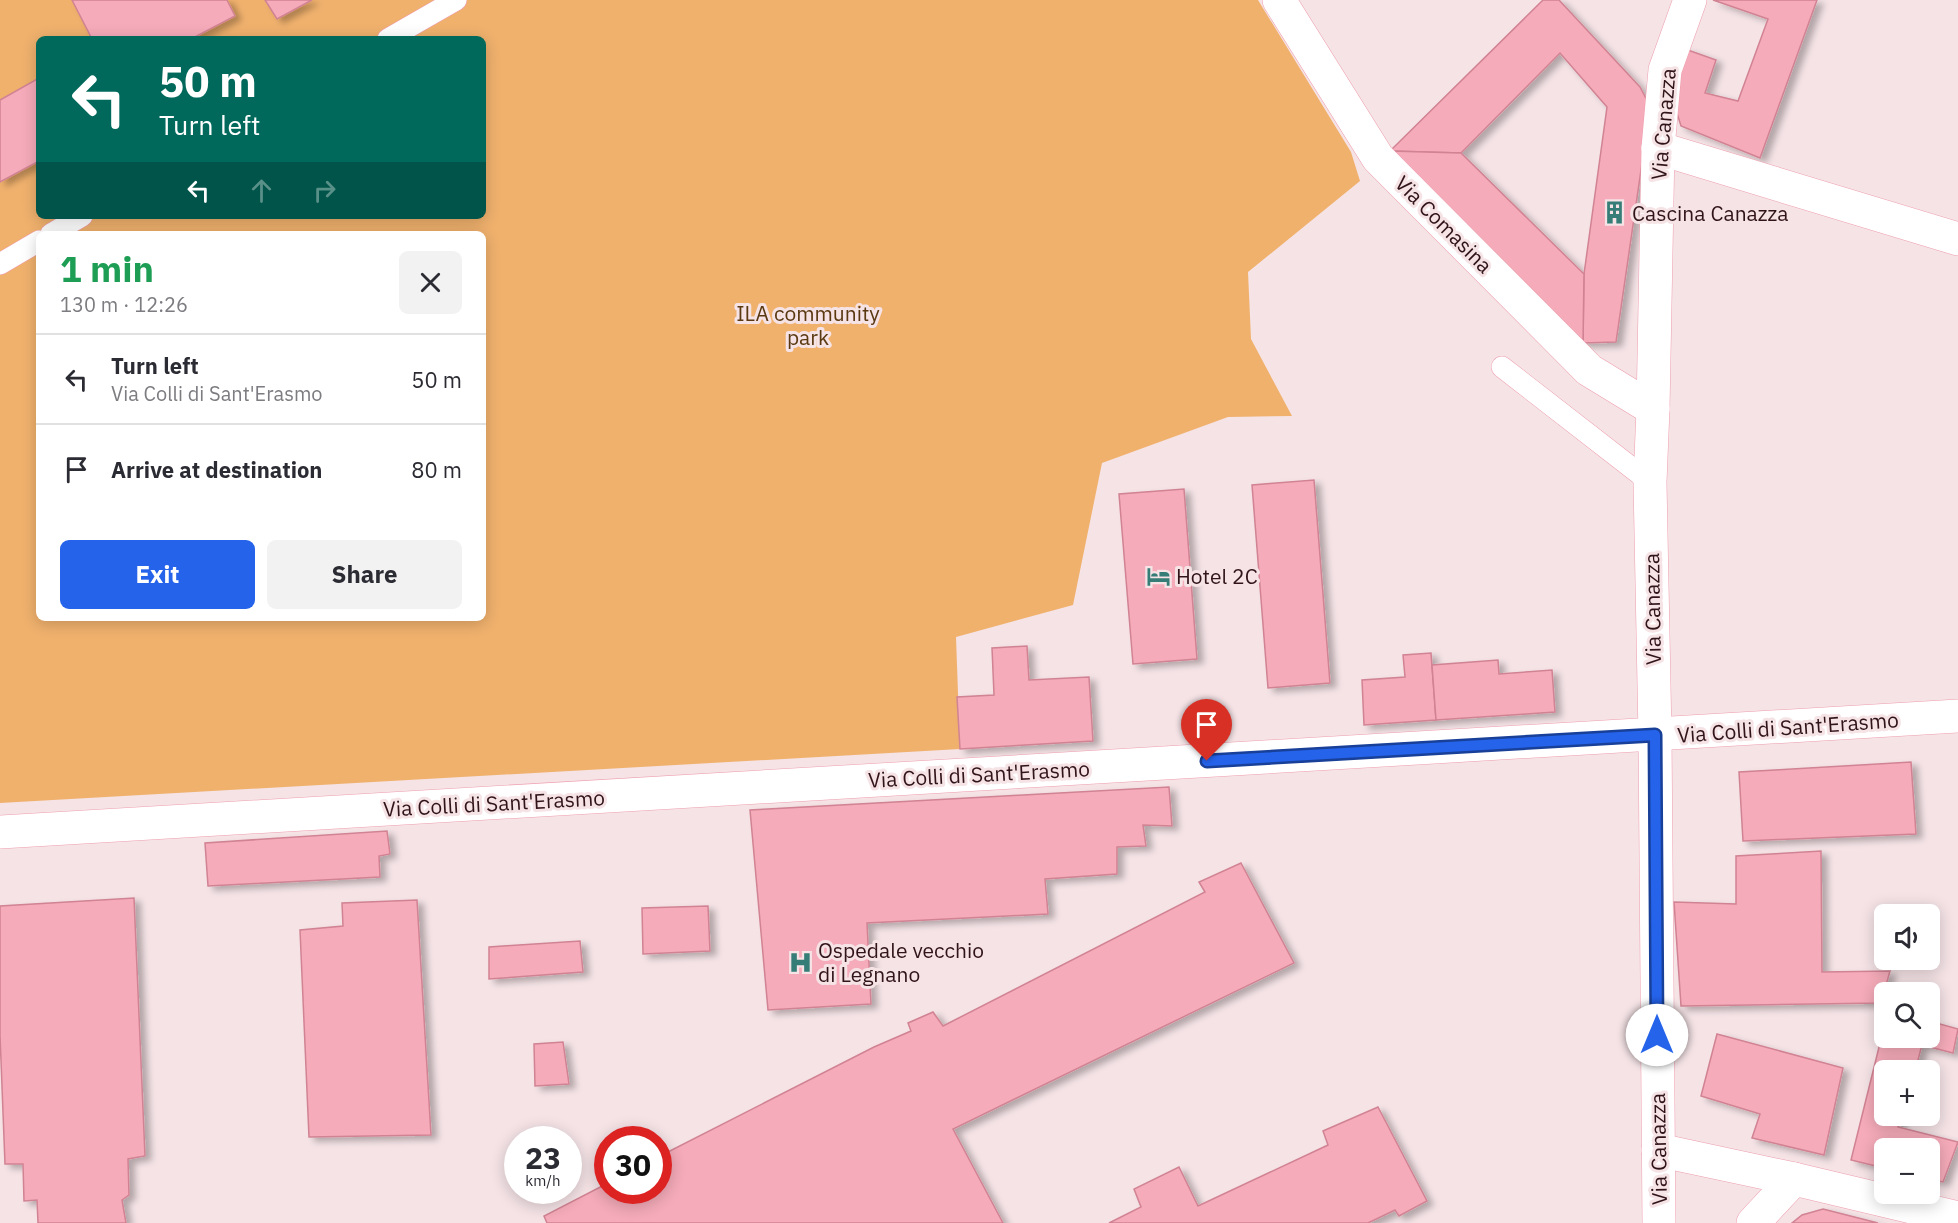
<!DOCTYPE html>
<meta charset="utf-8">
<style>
:root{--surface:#fff;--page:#f2f2f3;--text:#2b2b33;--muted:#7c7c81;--line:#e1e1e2;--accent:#2563eb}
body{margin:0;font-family:"IBM Plex Sans",sans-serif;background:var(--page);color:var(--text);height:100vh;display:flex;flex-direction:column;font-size:22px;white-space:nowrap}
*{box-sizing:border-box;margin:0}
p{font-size:20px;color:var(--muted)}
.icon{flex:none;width:33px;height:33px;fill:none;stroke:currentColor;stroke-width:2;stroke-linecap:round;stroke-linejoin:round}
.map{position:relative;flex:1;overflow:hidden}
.details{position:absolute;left:36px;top:231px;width:450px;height:390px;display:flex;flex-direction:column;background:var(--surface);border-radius:9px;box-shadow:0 3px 15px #0003}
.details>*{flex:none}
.hud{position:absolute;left:36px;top:36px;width:450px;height:183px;border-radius:9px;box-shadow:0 3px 15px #0003;background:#00695c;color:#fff;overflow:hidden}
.fabs{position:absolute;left:1874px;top:904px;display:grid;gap:12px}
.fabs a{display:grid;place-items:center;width:66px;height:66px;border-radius:9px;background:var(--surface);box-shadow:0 3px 15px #0003;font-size:30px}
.speed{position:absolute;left:504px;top:1126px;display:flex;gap:12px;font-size:30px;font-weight:700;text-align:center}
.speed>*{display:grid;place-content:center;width:78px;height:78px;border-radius:50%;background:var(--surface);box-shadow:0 3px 15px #0003;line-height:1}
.speed small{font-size:15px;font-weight:400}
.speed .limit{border:9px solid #d22;background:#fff;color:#111}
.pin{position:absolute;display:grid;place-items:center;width:51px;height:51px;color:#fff;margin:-62px -26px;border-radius:50% 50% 50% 0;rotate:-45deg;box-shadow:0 0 6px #0007}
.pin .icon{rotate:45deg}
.me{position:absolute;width:66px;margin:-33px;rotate:0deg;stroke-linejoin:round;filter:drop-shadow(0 0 4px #0008)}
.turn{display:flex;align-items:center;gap:21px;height:126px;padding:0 24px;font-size:27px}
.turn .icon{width:78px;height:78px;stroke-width:2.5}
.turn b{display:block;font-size:42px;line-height:51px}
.lanes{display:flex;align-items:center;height:57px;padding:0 24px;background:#0003;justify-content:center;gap:30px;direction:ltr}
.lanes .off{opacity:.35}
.round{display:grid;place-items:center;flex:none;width:63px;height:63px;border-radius:9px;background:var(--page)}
.headline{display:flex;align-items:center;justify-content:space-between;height:102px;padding:0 24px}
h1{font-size:36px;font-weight:700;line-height:45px;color:#1e9e55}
.primary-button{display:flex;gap:12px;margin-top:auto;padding:12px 24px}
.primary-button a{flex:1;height:69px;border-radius:9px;background:var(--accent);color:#fff;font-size:24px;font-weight:700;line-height:69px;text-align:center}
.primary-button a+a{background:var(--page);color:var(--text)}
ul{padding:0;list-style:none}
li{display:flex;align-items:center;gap:18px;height:90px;padding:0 24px;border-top:2px solid var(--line)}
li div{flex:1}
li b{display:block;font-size:22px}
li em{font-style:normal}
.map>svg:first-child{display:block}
.green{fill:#f0b16d;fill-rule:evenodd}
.building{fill:#f5abb9;stroke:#d18393;stroke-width:1.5;filter:url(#shadow)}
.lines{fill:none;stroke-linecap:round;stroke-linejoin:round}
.lane-casing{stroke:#ef9eae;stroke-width:22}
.street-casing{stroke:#ef9eae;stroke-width:34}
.secondary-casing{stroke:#ef9eae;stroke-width:34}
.lane{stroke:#fff;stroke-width:21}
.street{stroke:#fff;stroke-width:33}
.secondary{stroke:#fff;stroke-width:33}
.route-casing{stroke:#184099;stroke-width:15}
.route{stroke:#2563eb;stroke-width:10}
.labels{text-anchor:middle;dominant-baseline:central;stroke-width:6;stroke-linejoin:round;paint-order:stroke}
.street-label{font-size:21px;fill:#31141a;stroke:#f5e3e6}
.poi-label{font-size:21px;fill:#31141a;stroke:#f5e3e6;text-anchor:start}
.park-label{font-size:21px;fill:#5a3911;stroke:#f5e3e6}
</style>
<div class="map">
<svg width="1958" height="1223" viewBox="0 0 1958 1223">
<defs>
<filter id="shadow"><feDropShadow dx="6" dy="4" stdDeviation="3" flood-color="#0004"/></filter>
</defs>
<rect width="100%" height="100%" fill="#f5e3e6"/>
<path class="green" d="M0,0H1258L1351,152L1360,181L1248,272L1251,339L1292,416L1228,417L1102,463L1073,605L956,637L960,749L0,803ZM39,39H483V216H39ZM39,234H483V618H39Z"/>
<g class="building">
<polygon points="72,0 227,0 235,16 191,39 92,39"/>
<polygon points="265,0 312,0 277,19"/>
<polygon points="1543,0 1559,0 1640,87 1649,104 1648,122 1616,342 1583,343 1584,274 1607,107 1560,53 1461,153 1390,151"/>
<polygon points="1713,0 1817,0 1760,158 1681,126 1671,94 1685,49 1716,60 1705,93 1738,101 1768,19"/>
<polygon points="39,78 39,161 0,182 0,100"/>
<polygon points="1390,151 1461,153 1584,274 1583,343"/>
<polygon points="1314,480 1330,683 1268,688 1252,485"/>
<polygon points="1184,489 1197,659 1133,664 1119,494"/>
<polygon points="1027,646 1029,680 1089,677 1093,741 960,749 957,697 994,695 992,648"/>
<polygon points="1431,653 1436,720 1364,725 1362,680 1405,677 1403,655"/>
<polygon points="1498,660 1499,674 1552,670 1555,712 1436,720 1432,665"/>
<polygon points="1911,762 1916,834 1743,841 1739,772"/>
<polygon points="1169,787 1172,826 1143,825 1146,846 1117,847 1117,874 1045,879 1048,914 867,923 871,1004 768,1010 750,810"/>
<polygon points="387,831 390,854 379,856 380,877 208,886 205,843"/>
<polygon points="1821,851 1822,972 1890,971 1881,1003 1681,1006 1674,902 1736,904 1736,856"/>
<polygon points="1241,863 1294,963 953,1129 1003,1223 547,1223 544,1216 608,1183 608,1191 658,1191 658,1157 874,1047 911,1031 908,1023 933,1012 943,1026 1205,892 1199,882"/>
<polygon points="134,898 145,1156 128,1159 129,1195 122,1200 126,1223 38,1223 37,1200 24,1201 23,1164 5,1164 0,1035 0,906"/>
<polygon points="417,900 431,1135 309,1137 300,930 343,926 342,903"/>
<polygon points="708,906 710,951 643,954 642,908"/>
<polygon points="580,941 583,972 489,979 489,947"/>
<polygon points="1929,1021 1958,1029 1953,1053 1922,1045 1915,1071 1884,1071 1884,1116 1902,1116 1898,1127 1958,1142 1943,1182 1929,1179 1929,1149 1884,1149 1884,1168 1851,1160 1884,1027 1884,1038 1929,1038"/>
<polygon points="1717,1034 1843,1068 1824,1155 1752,1138 1760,1114 1701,1096"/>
<polygon points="563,1042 569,1084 535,1086 534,1044"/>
<polygon points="1378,1107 1427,1201 1399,1216 1395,1210 1368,1223 1109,1223 1141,1207 1134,1189 1179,1167 1198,1206 1328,1145 1323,1131"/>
<polygon points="1823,1209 1878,1223 1792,1223 1802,1215"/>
</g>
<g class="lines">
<defs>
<g id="lane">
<polyline points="388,39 456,0"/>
<polyline points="51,234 82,216"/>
<polyline points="0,264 39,241"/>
<polyline points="1502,367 1650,482"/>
</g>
<g id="street">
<polyline points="1279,0 1378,158 1589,370 1653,409"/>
<polyline points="1658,148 1958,239"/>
<polyline points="1658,1150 1794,1179 1958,1218"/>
<polyline points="1659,1223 1655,735 1650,482 1653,409 1658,148 1665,70 1690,0"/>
<polyline points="1753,1223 1794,1179"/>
</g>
<polyline id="secondary" points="0,832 1958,716"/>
</defs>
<use href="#lane" class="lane-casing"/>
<use href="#street" class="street-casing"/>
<use href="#secondary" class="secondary-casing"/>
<use href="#lane" class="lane"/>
<use href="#street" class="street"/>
<use href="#secondary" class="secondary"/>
</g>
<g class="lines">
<defs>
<polyline id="route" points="1207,761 1655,735 1657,1035"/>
</defs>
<use href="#route" class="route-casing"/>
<use href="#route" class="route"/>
</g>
<defs>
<symbol id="building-bare" viewBox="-9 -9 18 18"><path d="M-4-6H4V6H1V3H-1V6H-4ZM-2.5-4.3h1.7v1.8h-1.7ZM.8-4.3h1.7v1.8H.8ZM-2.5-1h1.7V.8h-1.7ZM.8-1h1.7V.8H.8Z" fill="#357d76" stroke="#f5e3e6" stroke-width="2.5" paint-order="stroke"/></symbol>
<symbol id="hotel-bare" viewBox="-9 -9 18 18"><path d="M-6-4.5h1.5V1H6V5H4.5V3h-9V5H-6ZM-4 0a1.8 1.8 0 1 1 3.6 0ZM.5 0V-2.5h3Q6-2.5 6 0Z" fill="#357d76" stroke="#f5e3e6" stroke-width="2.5" paint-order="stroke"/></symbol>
<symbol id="hospital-bare" viewBox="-9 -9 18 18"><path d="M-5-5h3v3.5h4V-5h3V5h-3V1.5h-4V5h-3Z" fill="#357d76" stroke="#f5e3e6" stroke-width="2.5" paint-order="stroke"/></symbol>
</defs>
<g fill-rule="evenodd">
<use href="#building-bare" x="1598" y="196" width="33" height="33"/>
<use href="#hotel-bare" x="1142" y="560" width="33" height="33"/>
<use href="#hospital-bare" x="784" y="946" width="33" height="33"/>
</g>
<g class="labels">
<g class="street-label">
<text transform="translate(1663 124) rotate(-85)">Via Canazza</text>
<text transform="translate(1444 224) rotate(45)">Via Comasina</text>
<text transform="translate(1652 609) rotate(-91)">Via Canazza</text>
<text transform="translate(1788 727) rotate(-4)">Via Colli di Sant'Erasmo</text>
<text transform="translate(979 774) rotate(-3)">Via Colli di Sant'Erasmo</text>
<text transform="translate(494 803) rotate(-3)">Via Colli di Sant'Erasmo</text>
<text transform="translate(1658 1149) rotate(-91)">Via Canazza</text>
</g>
<g class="poi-label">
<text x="1632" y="213">Cascina Canazza</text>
<text x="1176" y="576">Hotel 2C</text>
<text x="818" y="950">Ospedale vecchio<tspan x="818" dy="24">di Legnano</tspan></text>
</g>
<g class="park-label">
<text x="808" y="313">ILA community<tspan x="808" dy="24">park</tspan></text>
</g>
</g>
</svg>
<div class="fabs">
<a><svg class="icon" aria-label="sound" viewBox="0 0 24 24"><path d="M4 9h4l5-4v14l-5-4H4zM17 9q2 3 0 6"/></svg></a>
<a><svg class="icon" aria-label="search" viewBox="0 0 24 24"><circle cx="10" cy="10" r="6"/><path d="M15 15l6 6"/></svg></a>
<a>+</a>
<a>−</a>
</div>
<div class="speed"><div>23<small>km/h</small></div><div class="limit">30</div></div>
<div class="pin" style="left:1207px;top:761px;background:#d93025"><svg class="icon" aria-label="arrive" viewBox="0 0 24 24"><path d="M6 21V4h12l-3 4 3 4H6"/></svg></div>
<svg class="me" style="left:1657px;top:1035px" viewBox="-20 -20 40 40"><circle r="19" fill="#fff"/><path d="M0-13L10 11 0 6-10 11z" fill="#2563eb"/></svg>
<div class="hud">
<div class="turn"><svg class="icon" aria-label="left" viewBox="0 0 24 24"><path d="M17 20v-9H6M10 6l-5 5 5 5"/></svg><div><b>50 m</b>Turn left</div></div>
<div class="lanes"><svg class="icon" aria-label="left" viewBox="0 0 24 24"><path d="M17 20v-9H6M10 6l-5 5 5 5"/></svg><svg class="icon off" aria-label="ahead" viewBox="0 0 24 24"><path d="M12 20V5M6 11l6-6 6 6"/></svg><svg class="icon off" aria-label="right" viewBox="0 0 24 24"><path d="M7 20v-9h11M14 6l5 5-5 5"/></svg></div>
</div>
<section class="details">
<div class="headline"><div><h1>1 min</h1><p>130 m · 12:26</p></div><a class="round"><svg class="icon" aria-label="close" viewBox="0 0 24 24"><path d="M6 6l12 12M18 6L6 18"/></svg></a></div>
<ul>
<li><svg class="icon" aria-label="left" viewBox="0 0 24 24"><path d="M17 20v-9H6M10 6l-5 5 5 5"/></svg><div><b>Turn left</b><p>Via Colli di Sant'Erasmo</p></div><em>50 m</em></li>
<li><svg class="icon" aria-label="arrive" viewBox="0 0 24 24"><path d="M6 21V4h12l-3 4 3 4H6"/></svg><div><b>Arrive at destination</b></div><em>80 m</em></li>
</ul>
<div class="primary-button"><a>Exit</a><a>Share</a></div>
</section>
</div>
